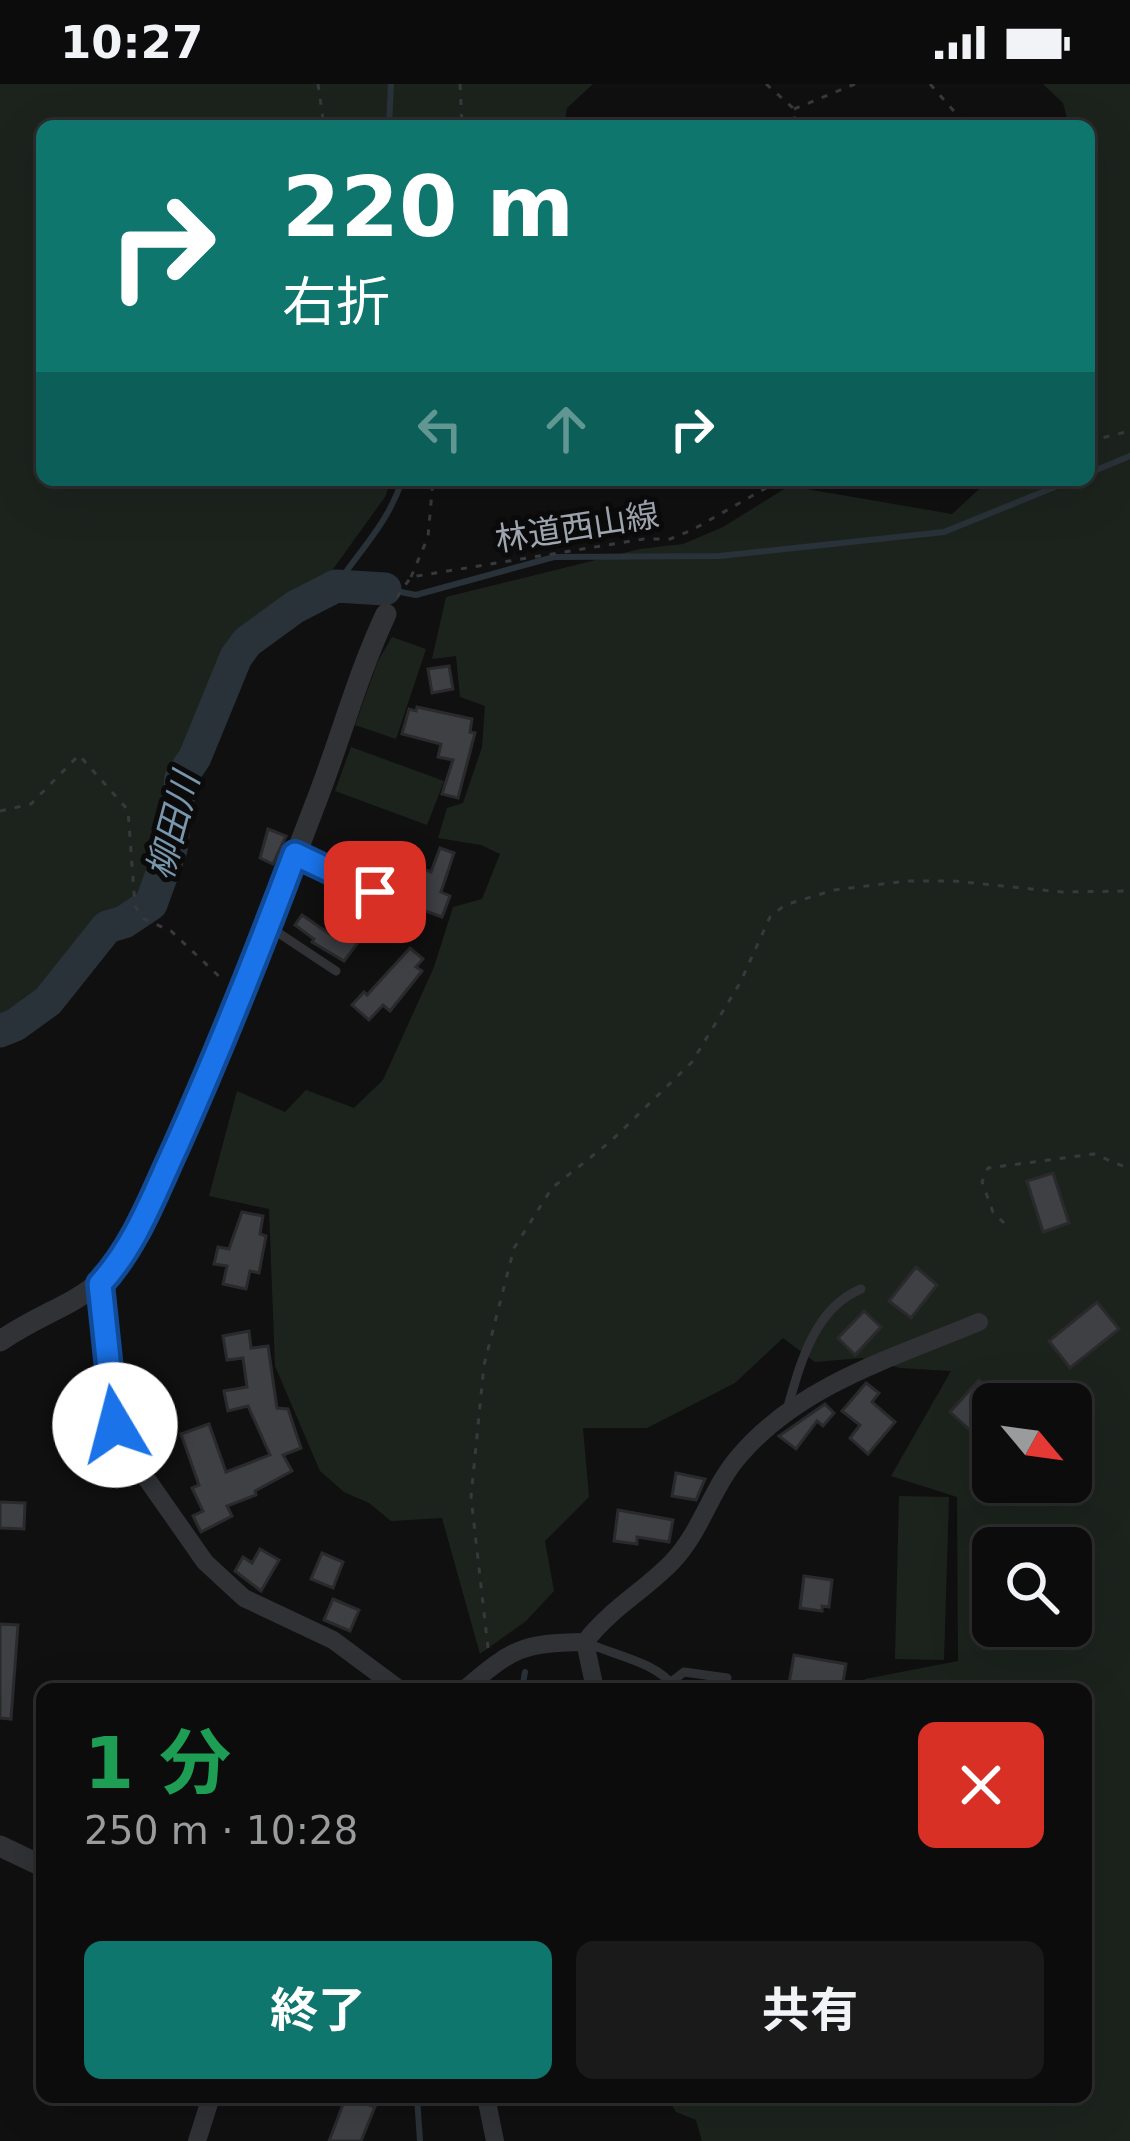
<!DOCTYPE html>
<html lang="ja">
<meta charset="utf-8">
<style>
:root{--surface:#0c0c0d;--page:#1a1a1b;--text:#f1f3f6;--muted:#9a9b9d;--line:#2c2c2e;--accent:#0f766e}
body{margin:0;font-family:"DejaVu Sans","Noto Sans JP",sans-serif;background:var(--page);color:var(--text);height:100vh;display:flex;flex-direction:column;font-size:45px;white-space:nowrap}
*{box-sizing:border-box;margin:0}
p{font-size:39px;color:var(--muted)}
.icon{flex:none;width:66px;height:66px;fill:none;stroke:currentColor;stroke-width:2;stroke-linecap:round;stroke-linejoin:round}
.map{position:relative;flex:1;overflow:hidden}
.details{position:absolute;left:36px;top:1599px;width:1056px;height:420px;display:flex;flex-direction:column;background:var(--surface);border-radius:18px;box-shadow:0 12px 48px #0002,0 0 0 3px var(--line)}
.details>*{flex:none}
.guide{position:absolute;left:36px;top:36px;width:1059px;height:366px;border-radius:18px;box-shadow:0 12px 48px #0002,0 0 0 3px var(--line);background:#0f766e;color:#fff;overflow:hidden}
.needle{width:78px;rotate:119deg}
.tools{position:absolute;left:972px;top:1299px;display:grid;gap:24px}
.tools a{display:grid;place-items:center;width:120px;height:120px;border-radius:18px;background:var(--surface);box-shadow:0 12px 48px #0002,0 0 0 3px var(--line);font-size:60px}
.pin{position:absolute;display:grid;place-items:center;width:102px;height:102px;color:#fff;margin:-51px;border-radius:24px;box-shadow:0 6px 18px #0006}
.me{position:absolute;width:132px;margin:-66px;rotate:352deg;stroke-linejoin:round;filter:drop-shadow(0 0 9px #0008)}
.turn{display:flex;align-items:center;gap:42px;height:252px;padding:0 48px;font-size:54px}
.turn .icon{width:156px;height:156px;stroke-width:2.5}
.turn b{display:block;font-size:84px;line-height:102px}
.lanes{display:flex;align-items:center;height:114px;padding:0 48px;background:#0003;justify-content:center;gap:60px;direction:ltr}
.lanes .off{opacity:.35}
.round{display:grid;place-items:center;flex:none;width:126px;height:126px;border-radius:18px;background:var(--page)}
.headline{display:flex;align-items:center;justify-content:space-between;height:204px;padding:0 48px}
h1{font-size:72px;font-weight:700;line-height:90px;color:#1e9e55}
.action{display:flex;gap:24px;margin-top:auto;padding:24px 48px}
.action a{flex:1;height:138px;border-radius:18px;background:var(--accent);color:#fff;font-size:48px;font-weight:700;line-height:138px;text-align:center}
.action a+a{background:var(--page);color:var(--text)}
.status{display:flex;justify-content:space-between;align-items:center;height:84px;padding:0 60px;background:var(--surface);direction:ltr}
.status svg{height:33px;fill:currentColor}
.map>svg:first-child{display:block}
.green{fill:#1c231d;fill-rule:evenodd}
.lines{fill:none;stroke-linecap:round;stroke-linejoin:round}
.stream{stroke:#2a3239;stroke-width:6}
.river{stroke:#2a3239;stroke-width:33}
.building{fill:#3e4044;stroke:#2a2a2d;stroke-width:3}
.path{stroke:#37393d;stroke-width:3;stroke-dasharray:6 9;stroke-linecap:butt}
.service{stroke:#313236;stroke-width:9}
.minor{stroke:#313236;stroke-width:18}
.tertiary{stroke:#313236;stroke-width:21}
.route-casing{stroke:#114b97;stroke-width:30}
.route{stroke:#1a73e8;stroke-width:21}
.labels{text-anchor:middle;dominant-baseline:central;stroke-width:10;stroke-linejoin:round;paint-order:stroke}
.street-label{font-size:33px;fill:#a1a7b1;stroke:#0b0b0c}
.water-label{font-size:36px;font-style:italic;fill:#7896ac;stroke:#0b0b0c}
</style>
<div class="status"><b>10:27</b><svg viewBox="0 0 49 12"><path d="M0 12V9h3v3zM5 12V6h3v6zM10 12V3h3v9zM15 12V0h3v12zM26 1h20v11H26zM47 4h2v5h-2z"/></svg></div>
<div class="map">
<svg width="1130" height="2057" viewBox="0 0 1130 2057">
<rect width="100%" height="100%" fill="#101011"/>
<g class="green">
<polygon points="0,0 593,0 567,24 564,42 42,42 42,396 391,396 385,413 326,495 266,532 242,552 204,642 172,698 158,796 138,825 102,838 54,903 20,934 0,940"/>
<path d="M1043,0H1130V2057H702L696,2036L676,2028L667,2013H1086V1605H862L865,1595L958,1577L957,1413L891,1392L951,1287L900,1284L862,1274L815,1278L783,1254L735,1299L647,1344H583L589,1413L545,1457L554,1507L526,1537L480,1570L442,1434L391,1437L369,1419L344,1408L320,1387L275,1282L269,1125L209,1112L237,1007L285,1028L306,1006L354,1024L383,996L434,883L453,823L482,815L500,770L481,761L438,754L447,724L463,719L482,663L485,622L460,613L456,572L432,575L446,513L640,465L683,460L723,443L789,402L952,430L989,396H1089V42H1069L1063,19ZM993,1320H1071V1398H993ZM993,1464H1071V1542H993Z"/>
<polygon points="392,553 426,565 396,655 355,641 378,577"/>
<polygon points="351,663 444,697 427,741 335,707"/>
<polygon points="899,1412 949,1413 944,1576 895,1575"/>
</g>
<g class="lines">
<g class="stream">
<polyline points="389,42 391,0"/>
<polyline points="1089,389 1130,372"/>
<path d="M336,502C360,466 389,438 402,396"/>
<polyline points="385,505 416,511 554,473 719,472 944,448 1072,396"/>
<polyline points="522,1605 525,1588"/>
<polyline points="417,2013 420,2057"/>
</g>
<polyline class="river" points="0,947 15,941 48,917 107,843 124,838 151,820 171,765 181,694 195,673 236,573 247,558 295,523 336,502 385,505"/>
</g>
<g class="building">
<polygon points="449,582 453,605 432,609 428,585"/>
<polygon points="417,623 472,635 470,648 475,649 458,714 442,710 453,676 438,673 441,660 402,650 409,625 416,627"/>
<polygon points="268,745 286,752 273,780 260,774"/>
<polygon points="440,764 454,769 441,808 450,812 442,833 417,824 416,813 411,812 421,784 431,788"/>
<polygon points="302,831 337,855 345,845 360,856 344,877 312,858 314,855 295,841"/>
<polygon points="410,864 423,875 416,883 422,887 390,927 383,921 369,936 352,921 364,908 367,911"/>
<polygon points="1053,1089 1069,1139 1043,1148 1027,1097"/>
<polygon points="242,1128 263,1132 260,1150 266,1152 259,1189 250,1187 246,1205 223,1200 227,1182 214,1180 218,1163 229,1165"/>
<polygon points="916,1183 937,1201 911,1234 889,1217"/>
<polygon points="1097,1218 1119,1245 1070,1284 1049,1257"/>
<polygon points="864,1227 881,1243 855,1271 838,1254"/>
<polygon points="249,1247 251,1264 268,1262 277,1324 288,1325 301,1364 283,1371 292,1387 255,1407 256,1411 227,1422 232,1432 201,1448 193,1432 203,1427 192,1404 199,1401 181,1350 209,1340 226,1388 270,1371 248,1322 228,1327 224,1307 247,1303 243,1274 227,1276 223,1252"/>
<polygon points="979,1296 999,1314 970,1346 950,1328"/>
<polygon points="866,1299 879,1309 872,1318 895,1338 868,1370 850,1354 860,1341 842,1327"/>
<polygon points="825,1320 834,1329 823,1342 817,1337 796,1365 779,1352"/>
<polygon points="676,1389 705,1395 696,1416 672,1412"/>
<polygon points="0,1418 25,1419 24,1445 0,1444"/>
<polygon points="618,1426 673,1436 669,1458 637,1453 637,1460 614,1457"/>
<polygon points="260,1465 279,1476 261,1507 235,1487 243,1473 252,1479"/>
<polygon points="322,1469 343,1478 333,1504 311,1495"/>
<polygon points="804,1492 832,1496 829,1523 822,1522 822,1527 800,1524"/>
<polygon points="333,1515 359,1526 350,1547 324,1536"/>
<polygon points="0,1540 18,1541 11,1635 0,1634"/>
<polygon points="794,1571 846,1580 842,1605 788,1605"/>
<polygon points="346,2013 375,2023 361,2057 329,2057"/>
</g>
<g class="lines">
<g class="path">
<polyline points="318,0 324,42"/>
<polyline points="460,0 462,42"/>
<polyline points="766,0 794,25 795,42"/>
<polyline points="930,0 967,42"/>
<polyline points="794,25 855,0"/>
<polyline points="1089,357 1130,347"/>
<polyline points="411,493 428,453 433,396"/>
<polyline points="397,513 411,493 644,455 670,455 692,446 780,396"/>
<polyline points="0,727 31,720 79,671 128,726 135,822 144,835 171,847 224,897"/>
<polyline points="1004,1139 993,1128 982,1098 988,1084 1094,1070 1130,1085"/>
<polyline points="488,1564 471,1413 484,1281 514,1164 552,1104 611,1057 692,978 740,899 770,833 785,821 834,806 907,797 953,797 1062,808 1130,807"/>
</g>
<g class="service">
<polyline points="295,771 408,821"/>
<polyline points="268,842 336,887"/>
<path d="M788,1322C801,1277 815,1224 861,1205"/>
<path d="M585,1558C615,1572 656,1577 676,1605"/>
<polyline points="671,1598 684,1588 727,1594"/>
</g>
<g class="minor">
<polyline points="100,1200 115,1341 130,1371 205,1478 244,1514 333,1556 399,1605"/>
<path d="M585,1558C610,1525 644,1507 672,1478C702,1447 712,1402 741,1370C802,1300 895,1273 979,1238"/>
<polyline points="585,1558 595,1605"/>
<path d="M465,1605C513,1564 522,1559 585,1558"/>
<polyline points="486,2013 495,2057"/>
<polyline points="197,2057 211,2013"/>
</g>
<g class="tertiary">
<path d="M0,1257C63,1215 96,1221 137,1149C201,1007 261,864 316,718C341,654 357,592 386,530"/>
<polyline points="0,1762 42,1782"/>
</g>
</g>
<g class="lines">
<defs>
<path id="route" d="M115,1341L100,1200C136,1161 154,1110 176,1063C219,967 258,869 295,770L375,808"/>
</defs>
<use href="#route" class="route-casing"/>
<use href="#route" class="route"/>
</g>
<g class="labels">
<g class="street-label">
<text transform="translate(577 443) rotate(-9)">林道西山線</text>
</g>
<g class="water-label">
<text transform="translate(173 742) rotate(-75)">柳田川</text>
</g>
</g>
</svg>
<div class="tools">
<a><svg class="needle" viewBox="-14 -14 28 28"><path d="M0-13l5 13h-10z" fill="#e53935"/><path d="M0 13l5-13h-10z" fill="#9a9b9d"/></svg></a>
<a><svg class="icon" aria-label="search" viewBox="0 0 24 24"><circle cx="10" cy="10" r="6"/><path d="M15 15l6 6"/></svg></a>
</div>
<div class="pin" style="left:375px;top:808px;background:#d93025"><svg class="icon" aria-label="arrive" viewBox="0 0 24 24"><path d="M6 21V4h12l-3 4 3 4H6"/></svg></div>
<svg class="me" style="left:115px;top:1341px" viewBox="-20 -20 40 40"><circle r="19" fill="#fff"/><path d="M0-13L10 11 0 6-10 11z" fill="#1a73e8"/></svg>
<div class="guide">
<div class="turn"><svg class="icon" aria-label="right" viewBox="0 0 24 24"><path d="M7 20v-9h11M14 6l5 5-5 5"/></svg><div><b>220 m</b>右折</div></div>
<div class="lanes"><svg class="icon off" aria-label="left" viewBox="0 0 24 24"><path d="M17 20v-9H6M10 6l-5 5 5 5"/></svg><svg class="icon off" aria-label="ahead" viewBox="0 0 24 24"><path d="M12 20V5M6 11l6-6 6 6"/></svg><svg class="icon" aria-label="right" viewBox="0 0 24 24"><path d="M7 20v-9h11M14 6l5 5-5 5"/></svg></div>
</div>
<section class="details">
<div class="headline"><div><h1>1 分</h1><p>250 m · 10:28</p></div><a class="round" style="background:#d93025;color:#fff"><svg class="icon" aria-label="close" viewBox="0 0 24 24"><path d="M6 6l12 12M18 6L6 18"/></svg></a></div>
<div class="action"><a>終了</a><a>共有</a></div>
</section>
</div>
